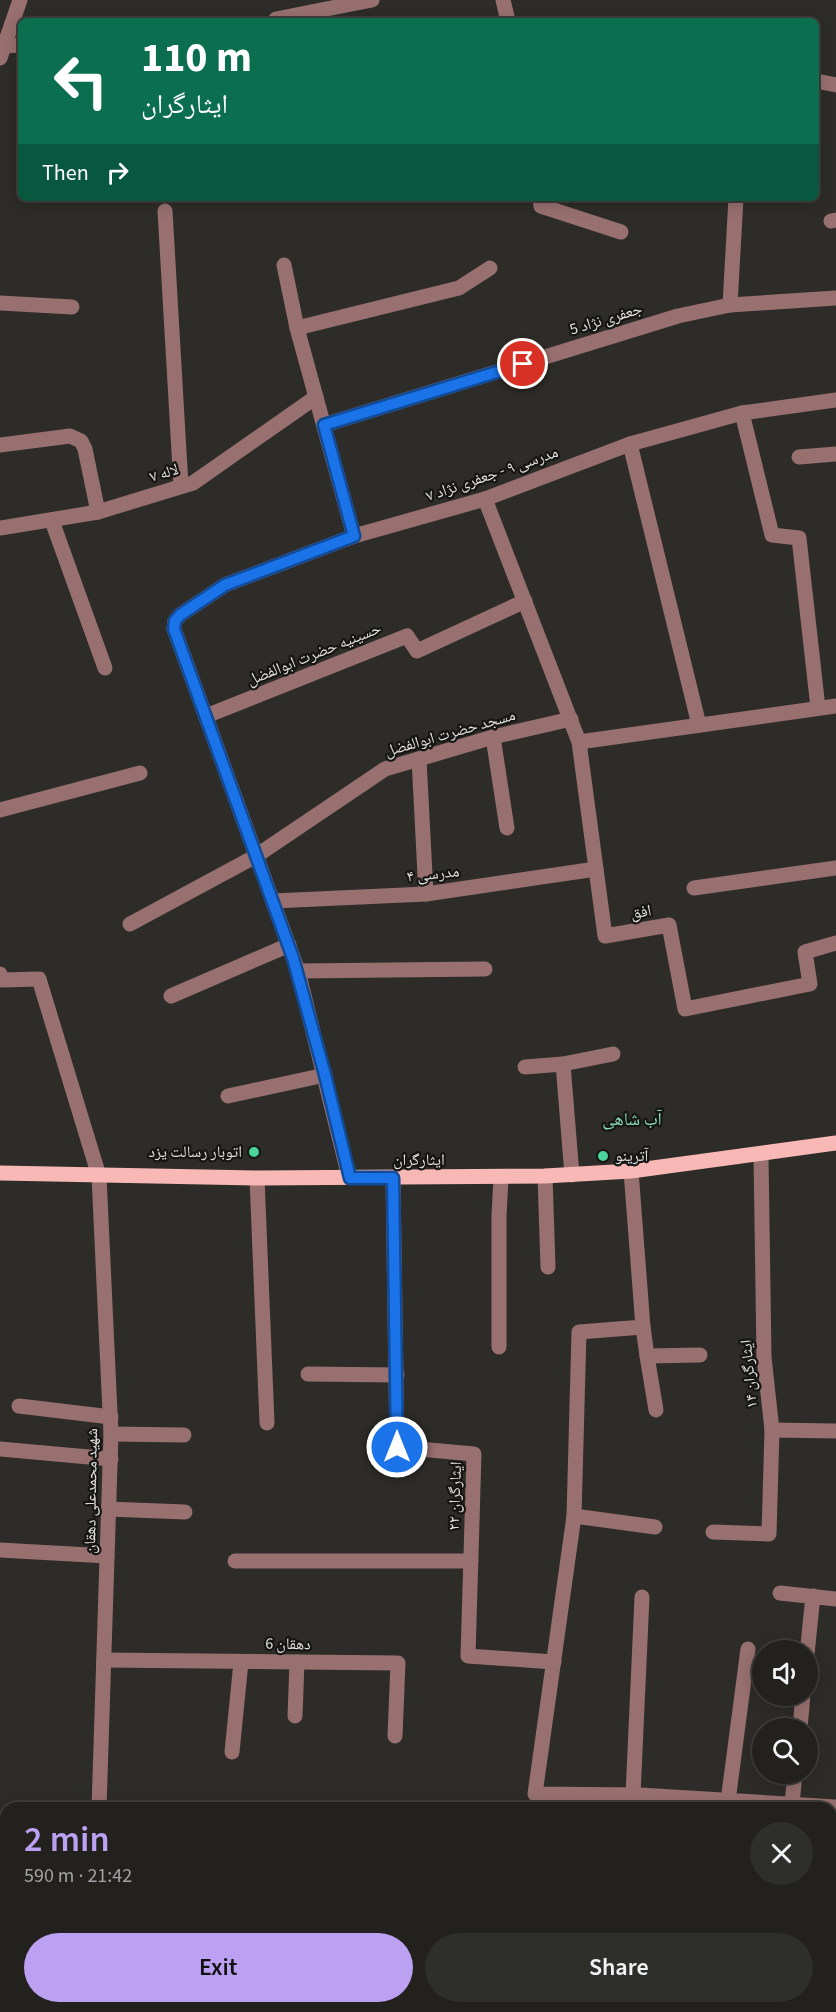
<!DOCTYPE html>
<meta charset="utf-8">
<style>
:root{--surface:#22211e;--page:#2e2e2b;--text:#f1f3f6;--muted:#a2a3a4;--line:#3f3e3c;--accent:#bca0f2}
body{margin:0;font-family:"Source Sans 3","Noto Naskh Arabic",sans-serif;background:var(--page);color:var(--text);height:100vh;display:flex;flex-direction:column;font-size:22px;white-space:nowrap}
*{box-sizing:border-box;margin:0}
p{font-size:20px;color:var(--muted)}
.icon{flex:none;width:33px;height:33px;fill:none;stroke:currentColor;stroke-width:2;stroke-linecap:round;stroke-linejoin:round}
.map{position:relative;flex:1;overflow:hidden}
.panel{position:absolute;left:0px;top:1802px;width:837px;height:212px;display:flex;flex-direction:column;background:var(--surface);border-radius:18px 18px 0 0;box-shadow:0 3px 15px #0003,0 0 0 2px var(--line)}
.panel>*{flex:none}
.hud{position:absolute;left:18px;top:18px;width:801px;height:183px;border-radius:9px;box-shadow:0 3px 15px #0003,0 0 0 2px var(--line);background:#0b6e4f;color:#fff;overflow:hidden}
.tools{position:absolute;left:752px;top:1640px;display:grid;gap:12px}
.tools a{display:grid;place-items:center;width:66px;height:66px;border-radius:50%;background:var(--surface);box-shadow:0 3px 15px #0003,0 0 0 2px var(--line);font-size:30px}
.pin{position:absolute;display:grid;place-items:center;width:51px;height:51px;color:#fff;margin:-26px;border:3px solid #fff;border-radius:50%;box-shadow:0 2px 6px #0007}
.me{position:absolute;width:66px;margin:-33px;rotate:0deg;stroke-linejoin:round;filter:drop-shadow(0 0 4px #0008)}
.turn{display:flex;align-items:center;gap:21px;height:126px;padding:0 24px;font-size:27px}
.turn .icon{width:78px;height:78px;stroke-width:2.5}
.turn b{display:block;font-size:42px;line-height:51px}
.then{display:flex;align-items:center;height:57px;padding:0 24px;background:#0003;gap:12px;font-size:22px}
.round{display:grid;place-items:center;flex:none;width:63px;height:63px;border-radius:32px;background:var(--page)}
.headline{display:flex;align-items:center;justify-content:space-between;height:102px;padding:0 24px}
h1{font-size:36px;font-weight:600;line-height:45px;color:var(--accent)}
.action{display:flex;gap:12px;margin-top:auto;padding:12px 24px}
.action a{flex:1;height:69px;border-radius:36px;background:var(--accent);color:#111;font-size:24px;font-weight:600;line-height:69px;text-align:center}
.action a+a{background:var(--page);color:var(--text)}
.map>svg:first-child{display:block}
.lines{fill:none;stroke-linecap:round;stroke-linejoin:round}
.minor{stroke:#97706f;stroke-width:15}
.major{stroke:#f8b9b6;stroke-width:15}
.route-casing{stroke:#114b97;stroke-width:15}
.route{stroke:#1a73e8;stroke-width:10}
.poi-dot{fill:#4ad49c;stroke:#151513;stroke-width:2}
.labels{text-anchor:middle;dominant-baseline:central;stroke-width:4.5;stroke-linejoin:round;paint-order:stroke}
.street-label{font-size:16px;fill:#e1e0dd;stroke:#151513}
.poi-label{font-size:16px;fill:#e1e0dd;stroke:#151513;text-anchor:end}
.neighbourhood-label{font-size:18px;fill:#88dcb4;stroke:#151513}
</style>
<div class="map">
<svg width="836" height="2012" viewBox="0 0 836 2012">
<rect width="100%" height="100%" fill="#2e2c28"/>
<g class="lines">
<g class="minor">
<polyline points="503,0 508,21"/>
<polyline points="276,19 372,0"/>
<polyline points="4,46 21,45"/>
<polyline points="0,58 20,0"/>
<polyline points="816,81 836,85"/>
<polyline points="540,198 541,206 621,232"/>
<polyline points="165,211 181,486"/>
<polyline points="831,221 836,220"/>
<polyline points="284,265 297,328 354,536"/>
<polyline points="0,303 72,307"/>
<polyline points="730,305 736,198"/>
<polyline points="297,328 459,288 490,268"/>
<polyline points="742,413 772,535 799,538 818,708"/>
<polyline points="324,425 678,316 730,305 836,298"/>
<polyline points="630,444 699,725"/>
<polyline points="0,445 70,436 81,441 85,449 98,512"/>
<polyline points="799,457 836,454"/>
<polyline points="485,499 579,742 605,936 669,925 685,1009 810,984 805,952 836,943"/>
<polyline points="52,521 105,668"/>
<polyline points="0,528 98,512 193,483 316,397"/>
<polyline points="206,716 407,636 417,651 525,601"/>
<polyline points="493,737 507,828"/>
<polyline points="579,742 836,706"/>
<polyline points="419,759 426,894"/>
<polyline points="0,810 140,773"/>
<polyline points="694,888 836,868"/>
<polyline points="273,901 426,894 596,869"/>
<polyline points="130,924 256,856 385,769 493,737 571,719"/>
<polyline points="298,971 485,969"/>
<polyline points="0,974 2,980 39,979 99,1176 111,1434 99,1808"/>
<polyline points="171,996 289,945"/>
<polyline points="563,1064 613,1054"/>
<polyline points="525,1067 563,1064 572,1175"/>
<polyline points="228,1096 325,1075"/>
<polyline points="631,1171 643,1327 647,1356 700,1355"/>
<polyline points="545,1176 548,1267"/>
<polyline points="349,1177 298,971 174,629 175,621 180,615 225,585 354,536 485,499 630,444 742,413 836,400"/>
<polyline points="257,1178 267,1423"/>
<polyline points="393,1178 397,1447 474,1454 468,1656 554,1662"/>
<polyline points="643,1327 579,1332 574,1516 535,1794 640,1795 836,1807"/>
<polyline points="499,1347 499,1216 501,1178"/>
<polyline points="647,1356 656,1410"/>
<polyline points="308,1374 397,1375"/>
<polyline points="19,1406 111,1417"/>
<polyline points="772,1430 836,1431"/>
<polyline points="111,1434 184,1435"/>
<polyline points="0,1449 111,1459"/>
<polyline points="108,1509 185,1512"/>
<polyline points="574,1516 655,1527"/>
<polyline points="713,1532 769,1534 772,1430 764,1357 761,1155"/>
<polyline points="0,1550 107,1556"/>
<polyline points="235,1561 471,1561"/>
<polyline points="780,1593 836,1599"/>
<polyline points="807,1654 813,1596"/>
<polyline points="104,1660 398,1663 395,1736"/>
<polyline points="295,1716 297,1662"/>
<polyline points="800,1728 803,1695"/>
<polyline points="232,1752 241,1662"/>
<polyline points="633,1795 642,1597"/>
<polyline points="728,1801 748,1649"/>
<polyline points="792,1804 795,1773"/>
<polyline points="0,1830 6,1831"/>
<polyline points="0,1950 6,1951"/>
<polyline points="49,2012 50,2007"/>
<polyline points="520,2012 521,2007"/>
</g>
<polyline class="major" points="0,1173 257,1178 545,1176 631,1171 836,1143"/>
</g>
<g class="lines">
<defs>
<polyline id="route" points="397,1447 393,1178 350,1178 325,1075 293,958 174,629 175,621 180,615 225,585 354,536 324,425 523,364"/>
</defs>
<use href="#route" class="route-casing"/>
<use href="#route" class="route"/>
</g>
<g class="poi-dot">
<circle cx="254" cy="1152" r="6"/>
<circle cx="603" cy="1156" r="6"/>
</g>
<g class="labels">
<g class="street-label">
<text transform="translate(606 319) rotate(-17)">جعفری نژاد 5</text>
<text transform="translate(164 473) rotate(-17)">لاله ۷</text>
<text transform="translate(492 474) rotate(-19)">مدرسی ۹ - جعفری نژاد ۷</text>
<text transform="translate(314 654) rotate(-22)">حسینیه حضرت ابوالفضل</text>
<text transform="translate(450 733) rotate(-16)">مسجد حضرت ابوالفضل</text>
<text transform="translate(433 874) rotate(-6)">مدرسی ۴</text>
<text transform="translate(641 912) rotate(-10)">افق</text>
<text x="419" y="1160">ایثارگران</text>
<text transform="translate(749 1374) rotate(-95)">ایثارگران ۱۴</text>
<text transform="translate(91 1491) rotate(-89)">شهید محمدعلی دهقان</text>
<text transform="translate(455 1496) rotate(-88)">ایثارگران ۲۲</text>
<text transform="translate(288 1644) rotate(1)">دهقان 6</text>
</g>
<g class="poi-label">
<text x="242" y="1152">اتوبار رسالت یزد</text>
<text x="615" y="1156" text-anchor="start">آترینو</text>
</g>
<g class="neighbourhood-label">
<text x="632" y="1119">آب شاهی</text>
</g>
</g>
</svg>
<div class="tools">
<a><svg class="icon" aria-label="sound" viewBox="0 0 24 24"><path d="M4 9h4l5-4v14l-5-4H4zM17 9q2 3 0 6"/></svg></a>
<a><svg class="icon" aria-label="search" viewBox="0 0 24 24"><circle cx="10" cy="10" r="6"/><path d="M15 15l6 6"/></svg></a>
</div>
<div class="pin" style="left:523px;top:364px;background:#d93025"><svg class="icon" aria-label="arrive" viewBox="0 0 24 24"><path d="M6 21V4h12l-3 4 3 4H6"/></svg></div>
<svg class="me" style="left:397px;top:1447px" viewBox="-20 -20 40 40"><circle r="17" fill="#1a73e8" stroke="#fff" stroke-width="3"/><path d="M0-11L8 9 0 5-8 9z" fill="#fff"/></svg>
<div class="hud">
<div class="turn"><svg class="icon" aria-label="left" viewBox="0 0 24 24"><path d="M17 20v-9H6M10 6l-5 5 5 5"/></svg><div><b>110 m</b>ایثارگران</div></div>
<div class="then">Then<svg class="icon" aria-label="right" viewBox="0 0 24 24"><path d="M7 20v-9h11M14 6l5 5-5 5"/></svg></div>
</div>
<section class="panel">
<div class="headline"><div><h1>2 min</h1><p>590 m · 21:42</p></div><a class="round"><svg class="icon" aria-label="close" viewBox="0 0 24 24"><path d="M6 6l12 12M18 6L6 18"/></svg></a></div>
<div class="action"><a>Exit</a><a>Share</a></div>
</section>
</div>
